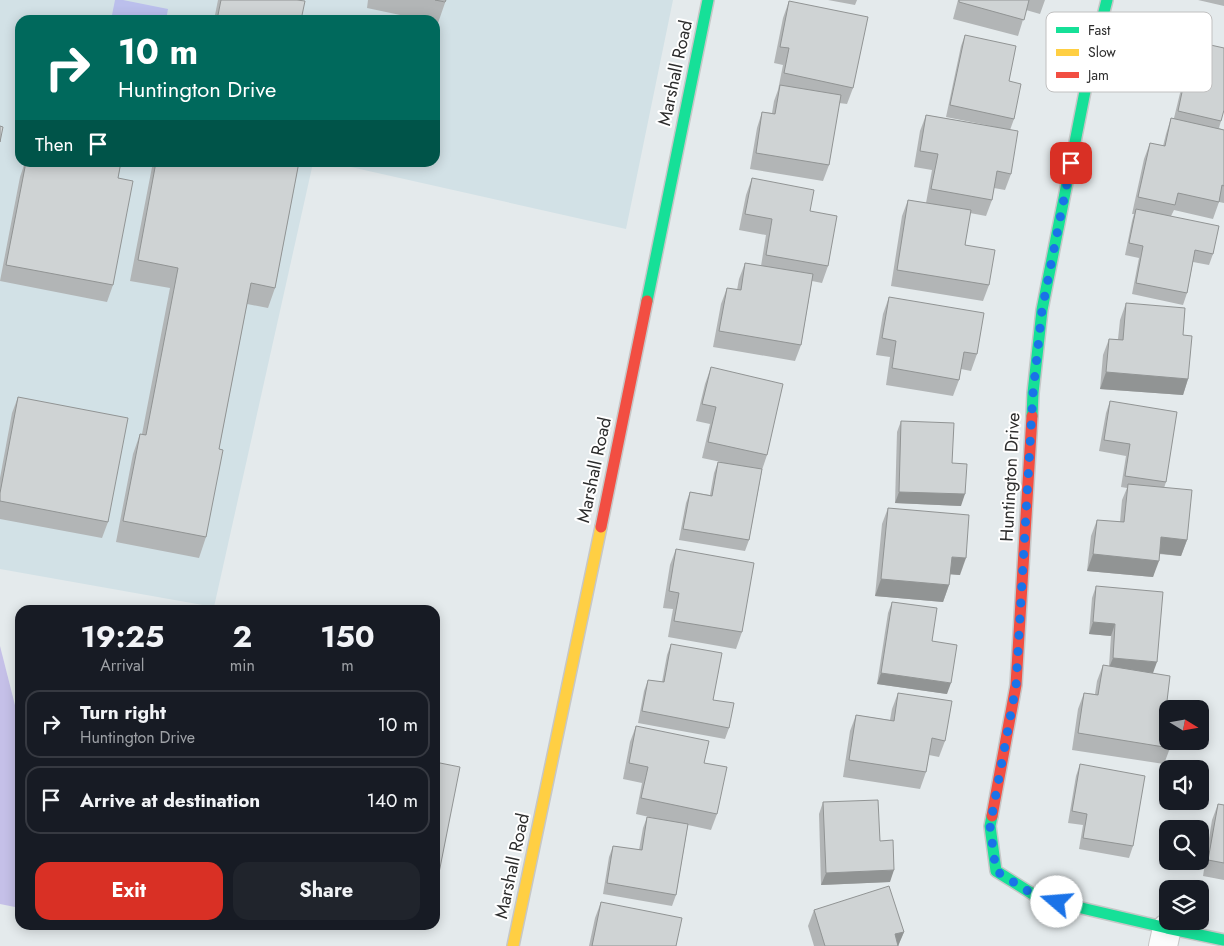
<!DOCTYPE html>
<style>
:root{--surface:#171b24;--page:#20242c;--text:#f1f3f6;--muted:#9ea1a6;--line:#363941;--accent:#d93025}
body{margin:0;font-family:Jost,sans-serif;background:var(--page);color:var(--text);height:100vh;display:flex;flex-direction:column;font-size:19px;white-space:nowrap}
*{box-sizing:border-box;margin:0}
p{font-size:16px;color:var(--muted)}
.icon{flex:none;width:28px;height:28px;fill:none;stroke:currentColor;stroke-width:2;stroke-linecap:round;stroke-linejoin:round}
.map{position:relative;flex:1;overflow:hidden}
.panel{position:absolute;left:15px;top:605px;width:425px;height:325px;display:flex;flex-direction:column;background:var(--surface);border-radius:15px;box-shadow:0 2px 12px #0003}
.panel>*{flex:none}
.banner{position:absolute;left:15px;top:15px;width:425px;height:152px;border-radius:15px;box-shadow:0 2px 12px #0003;background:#00695c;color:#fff;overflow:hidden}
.needle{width:32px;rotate:101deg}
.controls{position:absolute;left:1159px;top:700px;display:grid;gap:10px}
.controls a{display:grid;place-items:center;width:50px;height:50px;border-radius:10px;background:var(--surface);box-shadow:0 2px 12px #0003;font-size:25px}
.pin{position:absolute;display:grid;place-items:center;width:42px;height:42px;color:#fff;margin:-21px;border-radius:10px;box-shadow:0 2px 8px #0006}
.me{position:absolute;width:55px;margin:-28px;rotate:288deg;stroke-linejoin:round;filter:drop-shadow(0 0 4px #0008)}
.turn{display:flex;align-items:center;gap:18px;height:105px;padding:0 20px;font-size:22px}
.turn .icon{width:65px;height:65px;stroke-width:2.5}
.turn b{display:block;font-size:35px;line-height:42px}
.then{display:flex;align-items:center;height:48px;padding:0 20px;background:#0003;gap:10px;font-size:19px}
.eta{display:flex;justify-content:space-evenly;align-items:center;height:85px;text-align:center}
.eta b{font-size:30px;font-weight:700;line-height:35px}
.button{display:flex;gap:10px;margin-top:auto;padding:10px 20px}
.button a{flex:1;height:58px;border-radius:15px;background:var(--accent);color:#fff;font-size:20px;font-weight:700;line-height:58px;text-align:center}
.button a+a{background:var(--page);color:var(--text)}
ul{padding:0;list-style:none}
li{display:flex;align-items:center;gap:15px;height:68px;margin:0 10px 8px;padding:0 10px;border:2px solid var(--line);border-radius:15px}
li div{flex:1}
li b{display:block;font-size:19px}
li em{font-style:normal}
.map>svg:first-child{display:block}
.education{fill:#d2e1e6}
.green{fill:#c5c0e8}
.pitch{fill:#bbbfec}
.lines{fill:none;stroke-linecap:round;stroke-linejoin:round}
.street-casing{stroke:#c6c7c7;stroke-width:30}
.fast-casing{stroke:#c6c7c7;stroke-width:14}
.slow-casing{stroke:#c6c7c7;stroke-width:14}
.jam-casing{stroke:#c6c7c7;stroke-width:14}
.street{stroke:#fbfcfc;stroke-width:28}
.fast{stroke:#16e098;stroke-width:11}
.slow{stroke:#ffcf43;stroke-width:11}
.jam{stroke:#f24e42;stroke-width:11}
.wall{fill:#b2b5b6}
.shaded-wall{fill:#919494}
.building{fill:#cfd3d4;stroke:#919494}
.route{stroke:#1a73e8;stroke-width:9;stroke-dasharray:0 16.2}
.labels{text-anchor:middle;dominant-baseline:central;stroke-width:4;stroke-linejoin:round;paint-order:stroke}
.street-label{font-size:18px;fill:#2d2d2d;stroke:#fff}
.key{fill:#fff;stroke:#c0c0c0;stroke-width:1}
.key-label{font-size:14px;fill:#2d2d2d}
</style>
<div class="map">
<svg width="1224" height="946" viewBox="0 0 1224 946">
<rect width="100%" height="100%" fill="#e4eaec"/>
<polygon class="education" points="0,0 673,0 626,229 333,163 435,162 435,20 20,20 20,162 313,163 214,607 0,569"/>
<polygon class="green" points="0,646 20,725 20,908 0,904"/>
<polygon class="pitch" points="115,0 123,0 168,9 166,20 111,20"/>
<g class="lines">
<defs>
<polyline id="street" points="1163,946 1167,928"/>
<g id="fast">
<polyline points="647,301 708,0"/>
<polyline points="1032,416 1033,393 1042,310 1089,71 1107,0"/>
<polyline points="992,816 990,826 996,871 1039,898 1167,928 1224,940"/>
</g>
<polyline id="slow" points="513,946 601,527"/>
<g id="jam">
<polyline points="601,527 647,301"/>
<polyline points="992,816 1016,685 1032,416"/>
</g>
</defs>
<use href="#street" class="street-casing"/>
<use href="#fast" class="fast-casing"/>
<use href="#slow" class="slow-casing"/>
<use href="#jam" class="jam-casing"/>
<use href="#street" class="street"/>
<use href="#fast" class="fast"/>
<use href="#slow" class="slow"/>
<use href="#jam" class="jam"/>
</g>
<g class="wall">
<polygon points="218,0 297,0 301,20 214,20"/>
<polygon points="368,0 446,0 438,23 435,22 435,20 424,20 367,8"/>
<polygon points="828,0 857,0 855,5"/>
<polygon points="958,0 1045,0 1040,14 1026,10 1018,36 953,19"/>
<polygon points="1198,0 1224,0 1224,6"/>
<polygon points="789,1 853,88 847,104 839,103 829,165 823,181 750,169 757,128 762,112 772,113 774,101 778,90 783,65 774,63 783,18"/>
<polygon points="965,35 1009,81 1014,119 1010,130 1011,174 1005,190 994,188 992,200 986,216 970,213 965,245 989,285 983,301 891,286 902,216 908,200 926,203 932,170 914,167 920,131 926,115 996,127 946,117 961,46"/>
<polygon points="1170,36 1221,121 1219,128 1224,130 1224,203 1219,202 1213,219 1174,210 1171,216 1213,254 1209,265 1193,262 1187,293 1183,305 1132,294 1139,258 1125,255 1132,221 1134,214 1132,214 1144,159 1150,143 1163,146 1166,134 1171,118 1174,118 1181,89 1157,84 1166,47"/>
<polygon points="25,162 42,164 43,162 121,162 118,178 113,285 107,302 0,281 20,177"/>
<polygon points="153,162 299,162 275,288 268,308 247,304 219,449 206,537 199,558 116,542 133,454 140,434 142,434 170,288 130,281"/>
<polygon points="752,178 810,211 828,266 822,283 812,281 801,345 795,361 713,347 721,304 727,288 737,290 739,279 745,263 761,266 766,235 739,230 746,195"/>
<polygon points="889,297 977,354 971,371 961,369 959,380 953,396 886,385 890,357 876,355 883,314"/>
<polygon points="1126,303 1183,335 1188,379 1183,395 1100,389 1103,355 1109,339 1118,339 1120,320"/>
<polygon points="711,367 767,455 762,470 749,540 745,551 679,540 686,503 690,492 710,495 714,473 718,462 721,462 702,458 710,424 696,421 705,384"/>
<polygon points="18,397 108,522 102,538 0,519 0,478 12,413"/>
<polygon points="1110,401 1166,482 1164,488 1187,540 1181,556 1159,554 1153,577 1087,571 1091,536 1097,520 1120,522 1122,500 1127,488 1121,487 1126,456 1099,451 1106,413"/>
<polygon points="901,421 952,463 961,506 895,503 897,432"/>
<polygon points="888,508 960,575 950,574 949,585 943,602 875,596 882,524"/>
<polygon points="676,549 742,632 736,649 668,637 673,609 663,608 670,565"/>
<polygon points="1096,586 1153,673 1167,701 1170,748 1164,764 1072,750 1078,709 1084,693 1095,694 1097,681 1103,665 1109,666 1111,636 1089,634 1092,598"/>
<polygon points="892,602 947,694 877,684 888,613"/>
<polygon points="671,644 713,700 729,728 725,739 638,723 644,691 648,680 662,682 667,655"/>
<polygon points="898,693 945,741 939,757 929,755 926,772 920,789 843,777 850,731 856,715 890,720 892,709"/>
<polygon points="636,726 704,763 717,814 711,830 688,825 676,895 672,906 603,894 609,857 613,846 639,850 643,828 647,817 658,819 636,814 642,783 623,779 630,742"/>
<polygon points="1080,764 1133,846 1129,858 1079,849 1083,825 1068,823 1076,776"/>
<polygon points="823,802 880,841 890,882 821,885 819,814"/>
<polygon points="1218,804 1224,805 1224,880 1203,876 1212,820"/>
<polygon points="601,902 676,946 589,946 595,918"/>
<polygon points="814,910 904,932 898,946 814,946 808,926"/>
</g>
<g class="shaded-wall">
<polygon points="1106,372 1188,379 1183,395 1100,389"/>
<polygon points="899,492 965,494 961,506 895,503"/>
<polygon points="1161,537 1187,540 1181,556 1155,553"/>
<polygon points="1093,554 1159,561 1153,577 1087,571"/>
<polygon points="952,557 966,558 960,575 946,574"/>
<polygon points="881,579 949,585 943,602 875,596"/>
<polygon points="1093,622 1115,624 1111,636 1089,634"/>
<polygon points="1113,658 1157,662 1153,673 1108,670"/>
<polygon points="881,673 951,683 947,694 877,684"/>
<polygon points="894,870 890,882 821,885 826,873"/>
<polygon points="904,932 898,946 895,934"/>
</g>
<g class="building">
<polygon points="221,0 297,0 305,1 301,20 217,20"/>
<polygon points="435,0 446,0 445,2"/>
<polygon points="959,0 1029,0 1024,20 959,2"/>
<polygon points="789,1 868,17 853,88 784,73 789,48 780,47"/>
<polygon points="965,35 1016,46 1009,81 1021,84 1014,119 950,105"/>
<polygon points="1170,36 1224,48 1224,110 1221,121 1178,111 1185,78 1162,72"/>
<polygon points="780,85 841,95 829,165 756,153 762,112 775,114"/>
<polygon points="926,115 1018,131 1011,174 997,171 992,200 931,189 938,154 920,151"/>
<polygon points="1171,118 1224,130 1224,186 1222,185 1219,202 1178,193 1175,205 1138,197 1150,143 1165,146"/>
<polygon points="0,126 3,127 0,142"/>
<polygon points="26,162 36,162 45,164 45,162 121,162 118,178 133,181 113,285 6,265"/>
<polygon points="156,162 299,162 275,288 251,283 219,449 223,450 206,537 123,521 140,434 146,435 178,268 138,260"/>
<polygon points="752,178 814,190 810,211 837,216 828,266 766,255 772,219 745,214"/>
<polygon points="908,200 971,210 965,245 995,250 989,285 897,270"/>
<polygon points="1136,209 1219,226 1213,254 1195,250 1187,293 1136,283 1143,246 1129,243"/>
<polygon points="745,263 813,274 801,345 719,331 727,288 741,290"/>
<polygon points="889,297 984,313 977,354 964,352 959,380 892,368 896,341 882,338"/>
<polygon points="1126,303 1185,308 1183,335 1192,336 1188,379 1106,372 1109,339 1123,340"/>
<polygon points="711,367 783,384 767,455 708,442 716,407 702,404"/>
<polygon points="18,397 128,418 108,522 0,501 0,493"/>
<polygon points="1110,401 1177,412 1166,482 1125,476 1130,444 1104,440"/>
<polygon points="901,421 954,423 952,463 967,464 965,494 899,492"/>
<polygon points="718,462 762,469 749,540 683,529 690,492 712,496"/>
<polygon points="1128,484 1192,490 1187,540 1161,537 1159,561 1093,554 1097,520 1124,522"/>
<polygon points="888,508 969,515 966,558 952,557 949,585 881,579"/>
<polygon points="676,549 754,563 742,632 674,621 679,593 669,591"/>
<polygon points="1096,586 1163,592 1157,662 1113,658 1115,624 1093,622"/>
<polygon points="892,602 937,608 932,641 957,645 951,683 881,673"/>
<polygon points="671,644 722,653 713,700 734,703 729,728 642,711 648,680 664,682"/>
<polygon points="1103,665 1170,676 1167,701 1178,703 1177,709 1168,709 1168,741 1171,741 1170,748 1078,733 1084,693 1098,695"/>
<polygon points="898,693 952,701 945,741 932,738 926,772 849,760 856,715 894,721"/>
<polygon points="636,726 709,741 704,763 727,767 717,814 641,798 648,767 629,763"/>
<polygon points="435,762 460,767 435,893"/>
<polygon points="1080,764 1145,776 1133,846 1083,838 1087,814 1072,811"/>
<polygon points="878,800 880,841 893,840 894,870 826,873 823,802"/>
<polygon points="1218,804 1224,805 1224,863 1208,860"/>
<polygon points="647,817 688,824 676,895 607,883 613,846 642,850"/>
<polygon points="889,886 904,932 895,934 898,946 825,946 814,910"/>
<polygon points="601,902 682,918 676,946 592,946"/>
</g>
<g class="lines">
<polyline class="route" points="1057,902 1039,898 996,871 990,826 1016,686 1033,393 1042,310 1071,163"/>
</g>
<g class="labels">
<g class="street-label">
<text transform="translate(675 73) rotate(-78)">Marshall Road</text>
<text transform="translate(594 470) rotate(-78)">Marshall Road</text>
<text transform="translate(1010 477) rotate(-87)">Huntington Drive</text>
<text transform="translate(512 866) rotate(-78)">Marshall Road</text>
</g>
</g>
<rect x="1046" y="12" width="166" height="80" rx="8" class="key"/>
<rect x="1056" y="27" width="23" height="6" fill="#16e098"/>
<rect x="1056" y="49" width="23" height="7" fill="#ffcf43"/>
<rect x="1056" y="72" width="23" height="6" fill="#f24e42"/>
<g class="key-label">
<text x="1088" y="35">Fast</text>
<text x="1088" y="57">Slow</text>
<text x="1088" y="80">Jam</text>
</g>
</svg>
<div class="controls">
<a><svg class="needle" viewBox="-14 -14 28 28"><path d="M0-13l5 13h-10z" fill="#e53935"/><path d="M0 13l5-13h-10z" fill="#9ea1a6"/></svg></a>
<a><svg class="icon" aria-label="sound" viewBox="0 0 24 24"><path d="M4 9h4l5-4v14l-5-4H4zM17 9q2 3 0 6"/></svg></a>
<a><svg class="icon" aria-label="search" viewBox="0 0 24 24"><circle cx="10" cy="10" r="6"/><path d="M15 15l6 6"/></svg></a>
<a><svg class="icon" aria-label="layers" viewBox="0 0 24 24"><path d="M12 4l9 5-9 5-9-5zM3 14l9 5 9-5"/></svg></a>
</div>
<div class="pin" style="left:1071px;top:163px;background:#d93025"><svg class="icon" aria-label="arrive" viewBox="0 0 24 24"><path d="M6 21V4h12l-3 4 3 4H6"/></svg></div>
<svg class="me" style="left:1057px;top:902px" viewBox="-20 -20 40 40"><circle r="19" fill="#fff"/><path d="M0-13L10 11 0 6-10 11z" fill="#1a73e8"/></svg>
<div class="banner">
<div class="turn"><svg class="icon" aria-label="right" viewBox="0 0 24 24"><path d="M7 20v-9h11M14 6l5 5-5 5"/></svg><div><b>10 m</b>Huntington Drive</div></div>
<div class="then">Then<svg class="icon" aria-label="arrive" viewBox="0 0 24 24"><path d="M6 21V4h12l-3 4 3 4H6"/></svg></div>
</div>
<section class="panel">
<div class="eta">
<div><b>19:25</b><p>Arrival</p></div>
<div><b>2</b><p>min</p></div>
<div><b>150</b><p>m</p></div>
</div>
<ul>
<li><svg class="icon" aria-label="right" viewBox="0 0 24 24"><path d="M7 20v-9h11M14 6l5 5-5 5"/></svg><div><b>Turn right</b><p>Huntington Drive</p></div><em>10 m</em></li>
<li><svg class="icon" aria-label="arrive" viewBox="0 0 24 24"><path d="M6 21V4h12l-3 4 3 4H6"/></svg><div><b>Arrive at destination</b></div><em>140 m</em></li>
</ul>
<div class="button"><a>Exit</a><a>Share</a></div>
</section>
</div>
